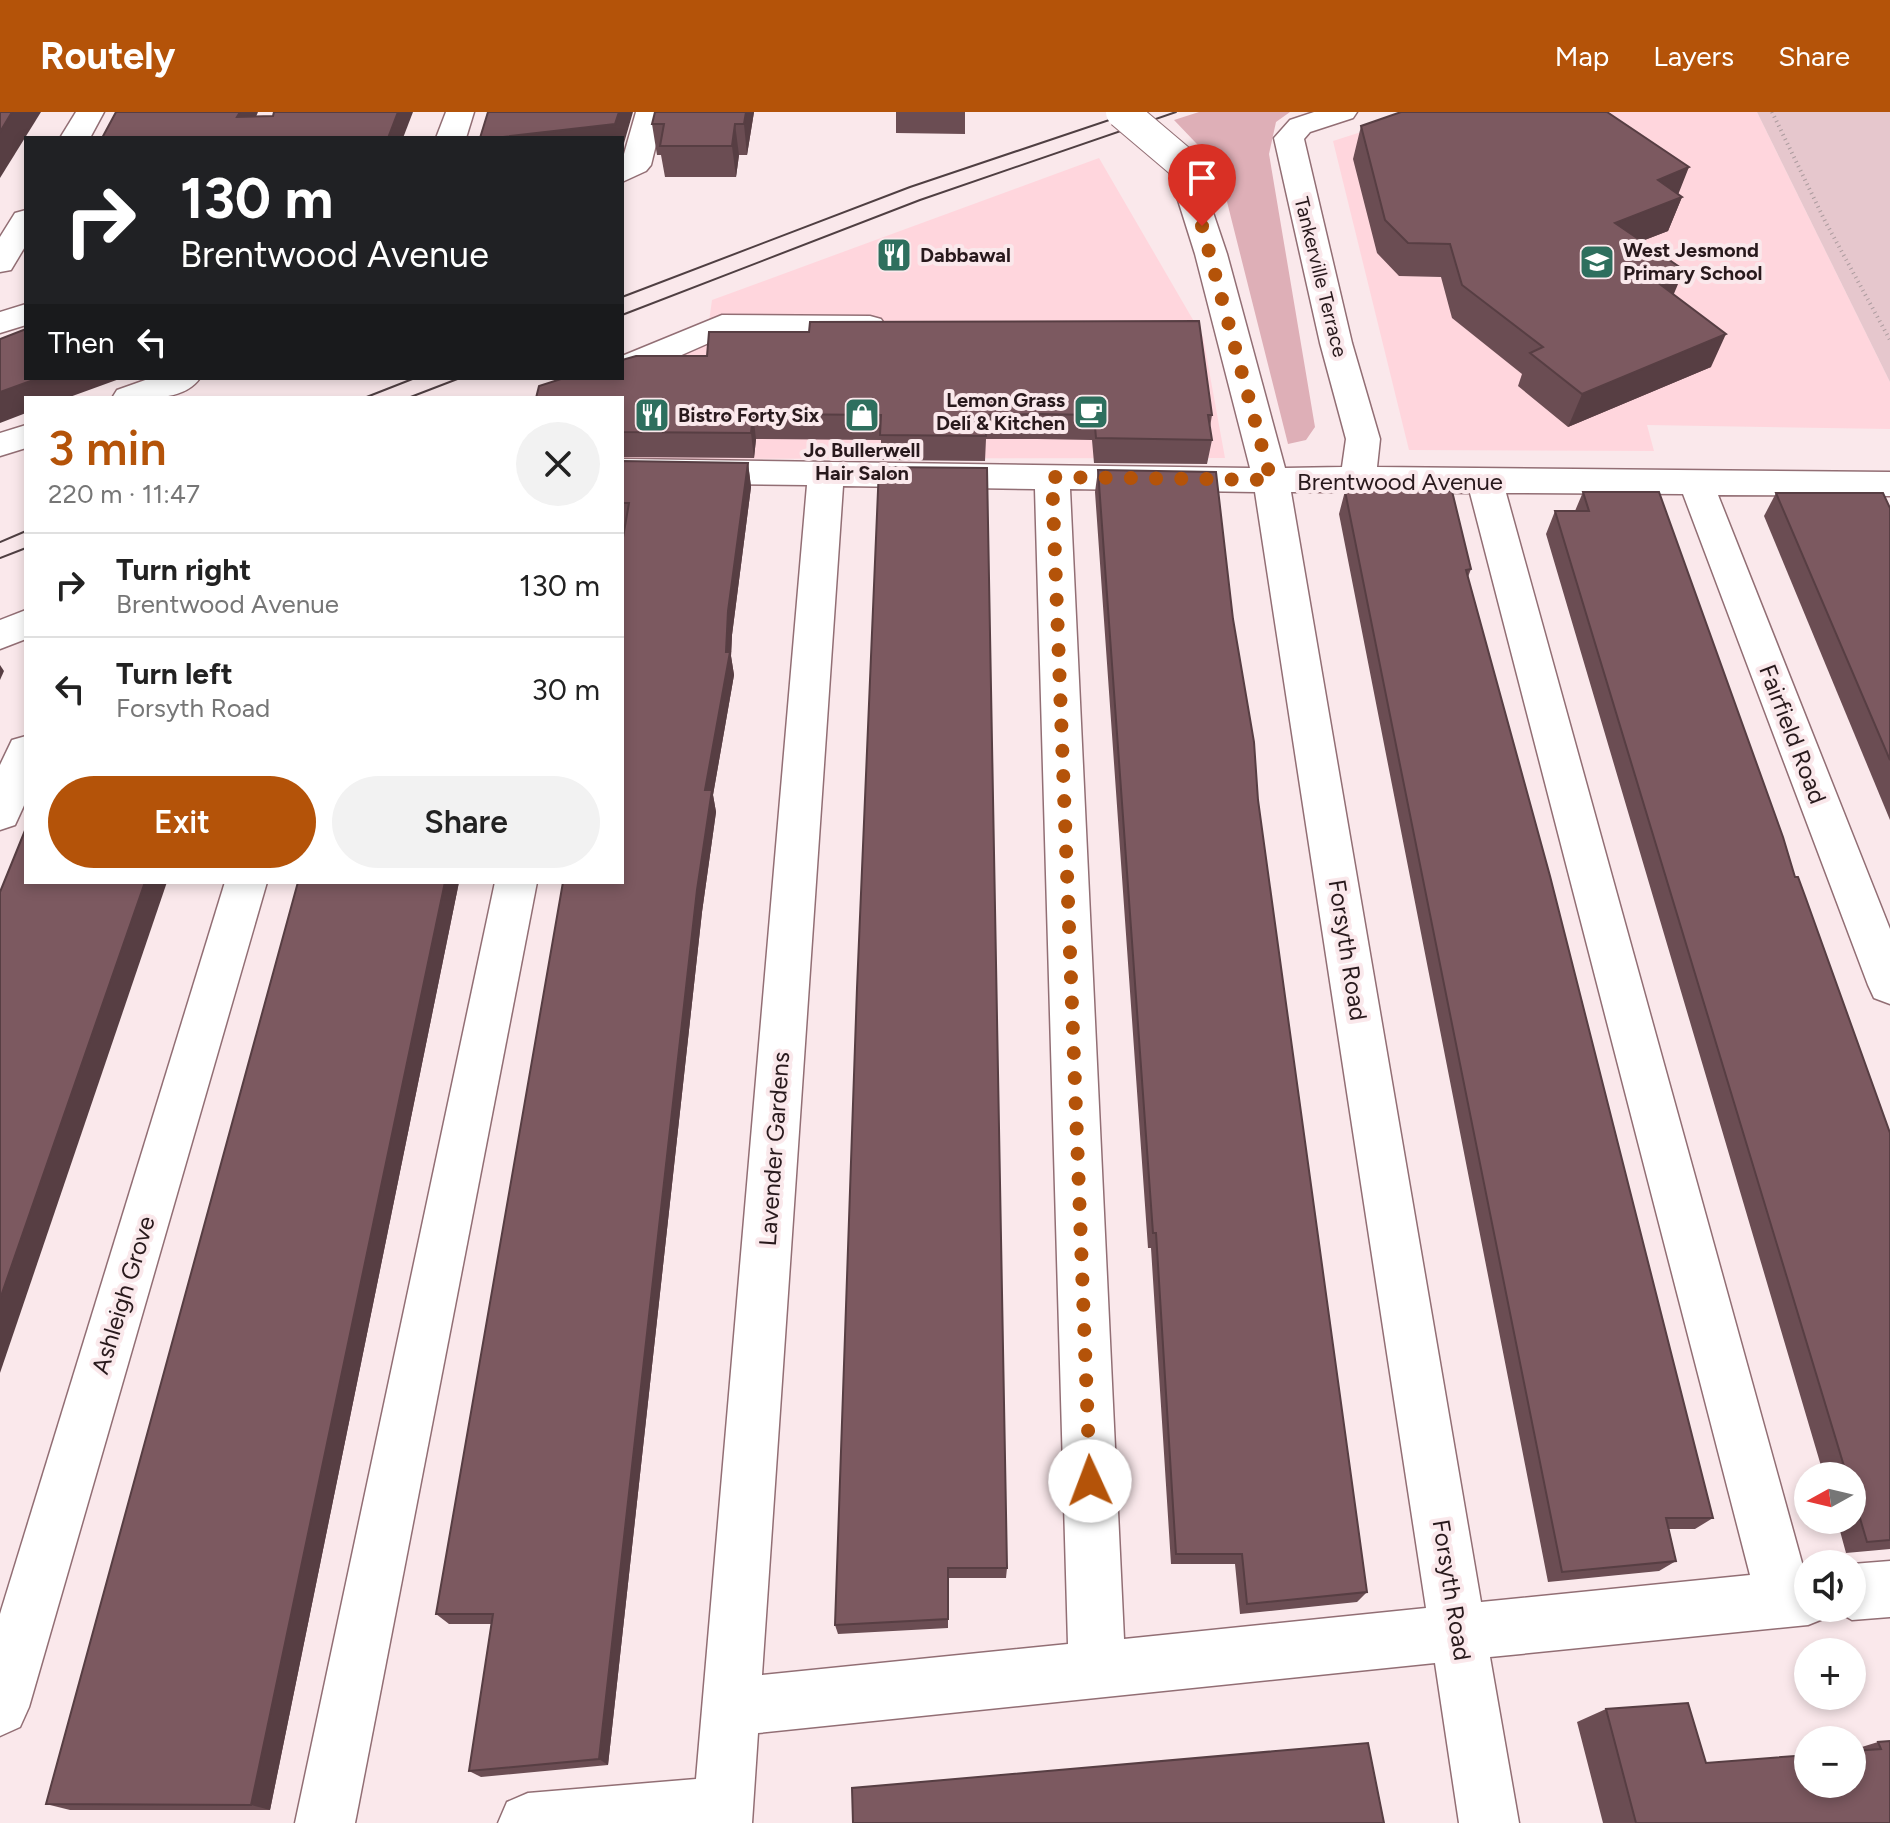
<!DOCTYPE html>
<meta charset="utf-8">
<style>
:root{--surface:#fff;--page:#f2f2f2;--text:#222;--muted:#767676;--line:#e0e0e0;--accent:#b45309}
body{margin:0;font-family:Figtree,sans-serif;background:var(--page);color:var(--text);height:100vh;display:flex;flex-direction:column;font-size:30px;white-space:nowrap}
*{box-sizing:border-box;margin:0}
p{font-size:26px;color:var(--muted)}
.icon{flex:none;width:44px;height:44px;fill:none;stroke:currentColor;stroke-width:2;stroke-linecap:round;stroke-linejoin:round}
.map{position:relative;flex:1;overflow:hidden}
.panel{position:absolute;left:24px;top:284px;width:600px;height:488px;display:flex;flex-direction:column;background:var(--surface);border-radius:0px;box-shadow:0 4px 12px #0003}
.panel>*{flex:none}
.top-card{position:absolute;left:24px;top:24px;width:600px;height:244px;border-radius:0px;box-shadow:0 4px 12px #0003;background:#202124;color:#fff;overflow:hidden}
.needle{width:52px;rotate:262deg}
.controls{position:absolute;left:1794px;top:1350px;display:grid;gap:16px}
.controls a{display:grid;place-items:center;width:72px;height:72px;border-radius:50%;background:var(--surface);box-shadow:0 4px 12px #0003;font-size:40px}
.pin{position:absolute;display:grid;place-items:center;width:68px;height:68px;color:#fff;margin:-82px -34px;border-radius:50% 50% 50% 0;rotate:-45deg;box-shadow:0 0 8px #0007}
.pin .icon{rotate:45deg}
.me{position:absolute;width:88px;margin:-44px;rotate:358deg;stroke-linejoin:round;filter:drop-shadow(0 0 6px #0008)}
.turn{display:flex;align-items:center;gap:28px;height:168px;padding:0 24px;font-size:36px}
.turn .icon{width:104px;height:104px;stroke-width:2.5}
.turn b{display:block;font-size:56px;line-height:68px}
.then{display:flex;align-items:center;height:76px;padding:0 24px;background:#0003;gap:16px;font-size:30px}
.round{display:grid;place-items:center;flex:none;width:84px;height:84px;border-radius:42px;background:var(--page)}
.summary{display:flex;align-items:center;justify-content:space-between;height:136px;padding:0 24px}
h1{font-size:48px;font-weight:600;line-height:60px;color:var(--accent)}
.button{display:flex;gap:16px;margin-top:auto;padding:16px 24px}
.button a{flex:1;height:92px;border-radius:48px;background:var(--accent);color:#fff;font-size:32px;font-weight:600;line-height:92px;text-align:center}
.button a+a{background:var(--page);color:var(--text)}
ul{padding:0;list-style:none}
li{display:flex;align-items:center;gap:24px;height:104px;padding:0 24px;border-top:2px solid var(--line)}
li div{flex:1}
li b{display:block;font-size:30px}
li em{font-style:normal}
header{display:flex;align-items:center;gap:48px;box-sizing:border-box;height:112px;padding:0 40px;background:var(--accent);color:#fff}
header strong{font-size:38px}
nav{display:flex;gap:44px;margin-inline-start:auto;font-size:28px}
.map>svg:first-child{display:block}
.built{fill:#ffd6dd}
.green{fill:#e6c7cd}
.forest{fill:#deafb7}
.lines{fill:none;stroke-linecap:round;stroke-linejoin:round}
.minor-casing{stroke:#926e74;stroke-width:3}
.path{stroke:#ad9c9f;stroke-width:4;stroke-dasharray:1 4;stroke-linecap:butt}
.minor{fill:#fff;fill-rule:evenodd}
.tram{stroke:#4f3f42;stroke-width:2}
.minor-bridge-casing{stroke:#926e74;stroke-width:34;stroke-linecap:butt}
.minor-bridge{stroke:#fff;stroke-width:32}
.wall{fill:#6b4d53}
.shaded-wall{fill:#573e43}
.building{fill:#7c5960;stroke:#573e43;stroke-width:2}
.route{stroke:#b45309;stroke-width:14;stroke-dasharray:0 25.2}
.labels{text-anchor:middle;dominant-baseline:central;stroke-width:8;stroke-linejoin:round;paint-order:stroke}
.far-poi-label{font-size:20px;font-weight:bold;fill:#28191c;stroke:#fae8eb;text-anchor:start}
.far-street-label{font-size:20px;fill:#28191c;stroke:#fae8eb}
.street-label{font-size:24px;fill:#28191c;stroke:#fae8eb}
</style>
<header>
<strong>Routely</strong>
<nav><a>Map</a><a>Layers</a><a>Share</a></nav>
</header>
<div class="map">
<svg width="1890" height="1711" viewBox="0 0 1890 1711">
<rect width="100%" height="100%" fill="#fae8eb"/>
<g class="built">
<polygon points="1424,0 1757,0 1890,270 1890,317 1647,313 1654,339 1409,338 1333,29"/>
<polygon points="1099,46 1203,225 1225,346 622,347 622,286 575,286 706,232 712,188"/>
</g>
<polygon class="green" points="1757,0 1890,0 1890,270"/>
<polygon class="forest" points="1199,0 1290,0 1276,10 1269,42 1315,315 1306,328 1288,332 1218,54 1174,8"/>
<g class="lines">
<defs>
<g id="minor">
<polygon points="76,0 104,0 90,26 60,26"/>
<polygon points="446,0 474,0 466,26 436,26"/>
<polygon points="636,0 664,0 651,53 646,59 622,70 622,49"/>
<path d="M1314,0H1357L1353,6L1310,20L1304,27L1352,231L1380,327L1377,355L1890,360V384L1718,383L1890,817V892L1874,886L1868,873L1683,382L1506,381L1804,1458L1808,1457V1496H1852V1452L1890,1449V1505L1852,1508L1831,1496L1828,1505L1808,1513L1490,1545L1519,1711H1459L1435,1551L758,1621L752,1711H498L507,1690L528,1681L696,1667L807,373L622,371V347L1250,356L1195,142L1166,50L1171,44L1181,41L1191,44L1196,50L1227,142L1285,356L1342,355L1346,327L1320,231L1274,26L1290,8ZM843,374L1035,377L1068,1532L762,1563ZM1356,376L1387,380L1470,381L1750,1463L1481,1490L1291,380H1335ZM1070,377L1255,380L1426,1496L1124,1527Z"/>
<polygon points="26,98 26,133 11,158 0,160 0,125 15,101"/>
<polygon points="26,192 26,213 0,221 0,200"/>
<polygon points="722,203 870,204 881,207 886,214 881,221 870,224 727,223 634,264 616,266 622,266 622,244"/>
<path d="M151,266H200C183,291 139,286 112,286L117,278Z"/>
<polygon points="26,313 26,336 0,344 0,321"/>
<polygon points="26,498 26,527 0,537 0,508"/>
<polygon points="26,624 26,689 15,713 0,718 0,653 12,628"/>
<polygon points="225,770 267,770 29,1595 20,1615 0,1624 0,1502"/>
<polygon points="495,770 537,770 355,1711 295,1711"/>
</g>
</defs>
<use href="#minor" class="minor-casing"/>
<polyline class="path" points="1772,0 1825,109 1890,228"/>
<use href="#minor" class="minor"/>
<g class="tram">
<polyline points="622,185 910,75 1133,0"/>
<polyline points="622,203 920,88 1176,0"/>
<polyline points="364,286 415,266"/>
<polyline points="408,286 460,266"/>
<polyline points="0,430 26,419"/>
<polyline points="0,446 26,436"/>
</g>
<defs>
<polyline id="minor-bridge" points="1122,0 1181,50"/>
</defs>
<use href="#minor-bridge" class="minor-bridge-casing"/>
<use href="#minor-bridge" class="minor-bridge"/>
</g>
<g class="wall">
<polygon points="655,0 754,0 747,43 739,43 736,65 665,65 661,43 657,43 652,12"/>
<polygon points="896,0 965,0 965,22 896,21"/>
<polygon points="1361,14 1678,82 1682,85 1668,119 1642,129 1674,183 1711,255 1568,315 1518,274 1522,262 1452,206 1441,165 1399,164 1377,141 1353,47"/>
<polygon points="622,286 1212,303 1210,315 1212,328 1207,352 1094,351 1092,328 1037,327 986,327 985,349 881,348 881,328 756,327 754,346 622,345"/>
<polygon points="622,349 748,351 751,375 732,523 731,544 734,563 713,683 716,700 702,800 608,1653 481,1665 469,1659 492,1512 449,1512 436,1502 625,415 622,415"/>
<polygon points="987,356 1007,1456 1006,1466 948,1466 948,1516 838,1522 835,1513"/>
<polygon points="1098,358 1233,507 1367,1480 1357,1490 1240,1502 1235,1452 1171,1452 1151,1136 1148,1136 1095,380"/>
<polygon points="1345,379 1471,457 1468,465 1713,1406 1695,1417 1669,1417 1676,1449 1659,1459 1548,1470 1339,402"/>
<polygon points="1583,380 1795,765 1890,1021 1890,1437 1846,1441 1837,1408 1852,1408 1852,1364 1824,1364 1546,422 1555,399 1575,399"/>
<polygon points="1776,381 1890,396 1890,708 1764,404"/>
<polygon points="298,770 459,770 270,1698 70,1698 46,1692"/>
<polygon points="1606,1597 1706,1651 1852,1672 1852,1638 1878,1630 1890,1629 1890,1711 1603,1711 1577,1610"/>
</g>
<g class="shaded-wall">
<polygon points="12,0 41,0 0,66 0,20"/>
<polygon points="240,0 258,0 247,26 237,5"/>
<polygon points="398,0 413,0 403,26 388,26"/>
<polygon points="619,0 633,0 622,38 622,26 494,26"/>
<polygon points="746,0 754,0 747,43 744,12"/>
<polygon points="735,12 739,43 736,65 732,34"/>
<polygon points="1689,55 1676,88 1682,85 1668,119 1603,144 1615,111 1658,68"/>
<polygon points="1684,158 1670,191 1657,170"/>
<polygon points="1726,222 1711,255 1568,315 1582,282"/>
<polygon points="39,266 122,266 67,286 26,286 26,301 0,311 0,280"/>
<polygon points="753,302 756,327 754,346 751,321"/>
<polygon points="748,351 751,375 732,523 731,544 734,563 713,683 716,700 702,800 608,1653 599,1647 705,678 726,540 728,499"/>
<polygon points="0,553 4,559 0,568"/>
<polygon points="145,770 167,770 0,1261 0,1187"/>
<polygon points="445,770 459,770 270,1698 251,1693"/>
</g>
<g class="building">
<polygon points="0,0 12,0 0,20"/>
<polygon points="116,0 240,0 237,5 273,4 274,0 398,0 388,26 102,26"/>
<polygon points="488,0 619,0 615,12 494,26 480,26"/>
<polygon points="655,0 746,0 744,12 735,12 732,34 660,34 664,12 652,12"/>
<polygon points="1401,0 1607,0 1689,55 1658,68 1682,85 1615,111 1684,158 1657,170 1726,222 1582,282 1530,241 1543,235 1462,173 1450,132 1408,131 1385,108 1361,14"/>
<polygon points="1199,209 1212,303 1208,303 1212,328 1096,326 1094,303 1038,302 985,303 986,324 880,323 881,303 753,302 751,321 622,320 622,286 536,286 539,274 564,266 622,266 622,248 636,244 707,244 709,220 809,220 810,210"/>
<polygon points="26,217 26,266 39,266 0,280 0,227"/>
<polygon points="622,349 748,351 728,499 726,540 730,540 705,678 712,678 697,778 599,1647 469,1659 493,1502 436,1502 563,770 622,770 622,431 629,391 622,391"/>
<polygon points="879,355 987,356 1007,1456 948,1456 948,1507 835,1513 857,876"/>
<polygon points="1098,358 1216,360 1233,507 1254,630 1258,688 1367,1480 1247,1492 1242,1442 1176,1442 1156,1121 1153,1121"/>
<polygon points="1345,379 1452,379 1471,457 1466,458 1550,764 1713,1406 1666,1406 1676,1449 1562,1460"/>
<polygon points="1583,380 1659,380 1783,725 1795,765 1798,765 1805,784 1890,1021 1890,1428 1867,1430 1852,1379 1852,1364 1847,1364 1555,399 1589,399"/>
<polygon points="1776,381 1883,381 1890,396 1890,648"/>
<polygon points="26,716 26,770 145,770 0,1187 0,780"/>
<polygon points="298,770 445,770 251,1693 46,1692"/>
<polygon points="1688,1591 1706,1651 1808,1643 1808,1672 1852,1672 1852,1639 1881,1637 1878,1630 1890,1629 1890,1711 1636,1711 1606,1597"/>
<polygon points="1368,1631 1384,1711 853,1711 852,1676"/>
</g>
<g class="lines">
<polyline class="route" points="1090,1369 1052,365 1271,368 1202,114"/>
</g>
<defs>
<symbol id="restaurant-square" viewBox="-11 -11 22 22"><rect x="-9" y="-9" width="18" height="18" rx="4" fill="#2e6f5e" stroke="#fae8eb"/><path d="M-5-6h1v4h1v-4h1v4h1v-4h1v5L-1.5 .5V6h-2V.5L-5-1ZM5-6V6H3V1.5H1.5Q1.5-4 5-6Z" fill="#fff"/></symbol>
<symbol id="school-square" viewBox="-11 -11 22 22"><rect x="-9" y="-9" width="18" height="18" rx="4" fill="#2e6f5e" stroke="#fae8eb"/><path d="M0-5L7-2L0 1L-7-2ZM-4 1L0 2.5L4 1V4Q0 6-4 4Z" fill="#fff"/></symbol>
<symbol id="cafe-square" viewBox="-11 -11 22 22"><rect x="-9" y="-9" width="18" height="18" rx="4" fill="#2e6f5e" stroke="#fae8eb"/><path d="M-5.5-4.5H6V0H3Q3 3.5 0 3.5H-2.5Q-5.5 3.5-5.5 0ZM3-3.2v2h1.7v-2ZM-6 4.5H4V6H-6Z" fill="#fff"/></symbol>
<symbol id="shop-square" viewBox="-11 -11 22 22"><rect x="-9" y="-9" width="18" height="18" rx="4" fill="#2e6f5e" stroke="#fae8eb"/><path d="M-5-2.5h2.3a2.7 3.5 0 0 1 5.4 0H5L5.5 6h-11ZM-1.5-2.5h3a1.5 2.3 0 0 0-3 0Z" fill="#fff"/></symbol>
</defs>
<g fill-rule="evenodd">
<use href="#restaurant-square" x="874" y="123" width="40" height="40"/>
<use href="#school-square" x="1577" y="130" width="40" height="40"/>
<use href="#cafe-square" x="1071" y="280" width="40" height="40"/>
<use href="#restaurant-square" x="632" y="283" width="40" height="40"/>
<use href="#shop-square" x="842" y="283" width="40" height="40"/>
</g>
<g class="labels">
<g class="far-poi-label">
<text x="1623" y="138">West Jesmond<tspan x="1623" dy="23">Primary School</tspan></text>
<text x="920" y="143">Dabbawal</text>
<text x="1065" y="288" text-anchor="end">Lemon Grass<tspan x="1065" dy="23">Deli &amp; Kitchen</tspan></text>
<text x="678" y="303">Bistro Forty Six</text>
<text x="862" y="338" text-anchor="middle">Jo Bullerwell<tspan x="862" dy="23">Hair Salon</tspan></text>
</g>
<g class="far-street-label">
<text transform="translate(1321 165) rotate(76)">Tankerville Terrace</text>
</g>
<g class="street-label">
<text x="1400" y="369">Brentwood Avenue</text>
<text transform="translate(1793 622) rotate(69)">Fairfield Road</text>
<text transform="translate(1348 838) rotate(81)">Forsyth Road</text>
<text transform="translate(774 1037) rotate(-86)">Lavender Gardens</text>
<text transform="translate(123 1183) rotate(-73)">Ashleigh Grove</text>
<text transform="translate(1452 1478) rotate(81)">Forsyth Road</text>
</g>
</g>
</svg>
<div class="controls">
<a><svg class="needle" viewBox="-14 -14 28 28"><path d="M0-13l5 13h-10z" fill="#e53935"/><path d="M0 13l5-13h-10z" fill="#767676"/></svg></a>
<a><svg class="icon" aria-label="sound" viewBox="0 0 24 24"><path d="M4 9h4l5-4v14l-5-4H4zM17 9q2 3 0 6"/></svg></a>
<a>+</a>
<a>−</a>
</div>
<div class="pin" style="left:1202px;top:114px;background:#d93025"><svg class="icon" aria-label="arrive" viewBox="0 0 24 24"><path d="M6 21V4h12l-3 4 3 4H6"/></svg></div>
<svg class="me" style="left:1090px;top:1369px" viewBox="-20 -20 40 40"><circle r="19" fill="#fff"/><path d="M0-13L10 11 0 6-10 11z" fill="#b45309"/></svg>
<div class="top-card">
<div class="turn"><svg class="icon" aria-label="right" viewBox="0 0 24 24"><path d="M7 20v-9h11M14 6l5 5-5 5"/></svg><div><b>130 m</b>Brentwood Avenue</div></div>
<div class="then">Then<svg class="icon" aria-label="left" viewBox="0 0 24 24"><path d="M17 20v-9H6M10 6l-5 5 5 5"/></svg></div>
</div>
<section class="panel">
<div class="summary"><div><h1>3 min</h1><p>220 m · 11:47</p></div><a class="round"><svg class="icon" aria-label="close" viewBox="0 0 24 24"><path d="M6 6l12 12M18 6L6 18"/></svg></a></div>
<ul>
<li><svg class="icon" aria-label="right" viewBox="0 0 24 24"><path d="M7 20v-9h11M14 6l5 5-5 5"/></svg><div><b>Turn right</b><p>Brentwood Avenue</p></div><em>130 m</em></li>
<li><svg class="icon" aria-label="left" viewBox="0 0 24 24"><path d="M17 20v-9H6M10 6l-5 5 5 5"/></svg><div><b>Turn left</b><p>Forsyth Road</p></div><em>30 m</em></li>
</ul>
<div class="button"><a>Exit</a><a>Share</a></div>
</section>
</div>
